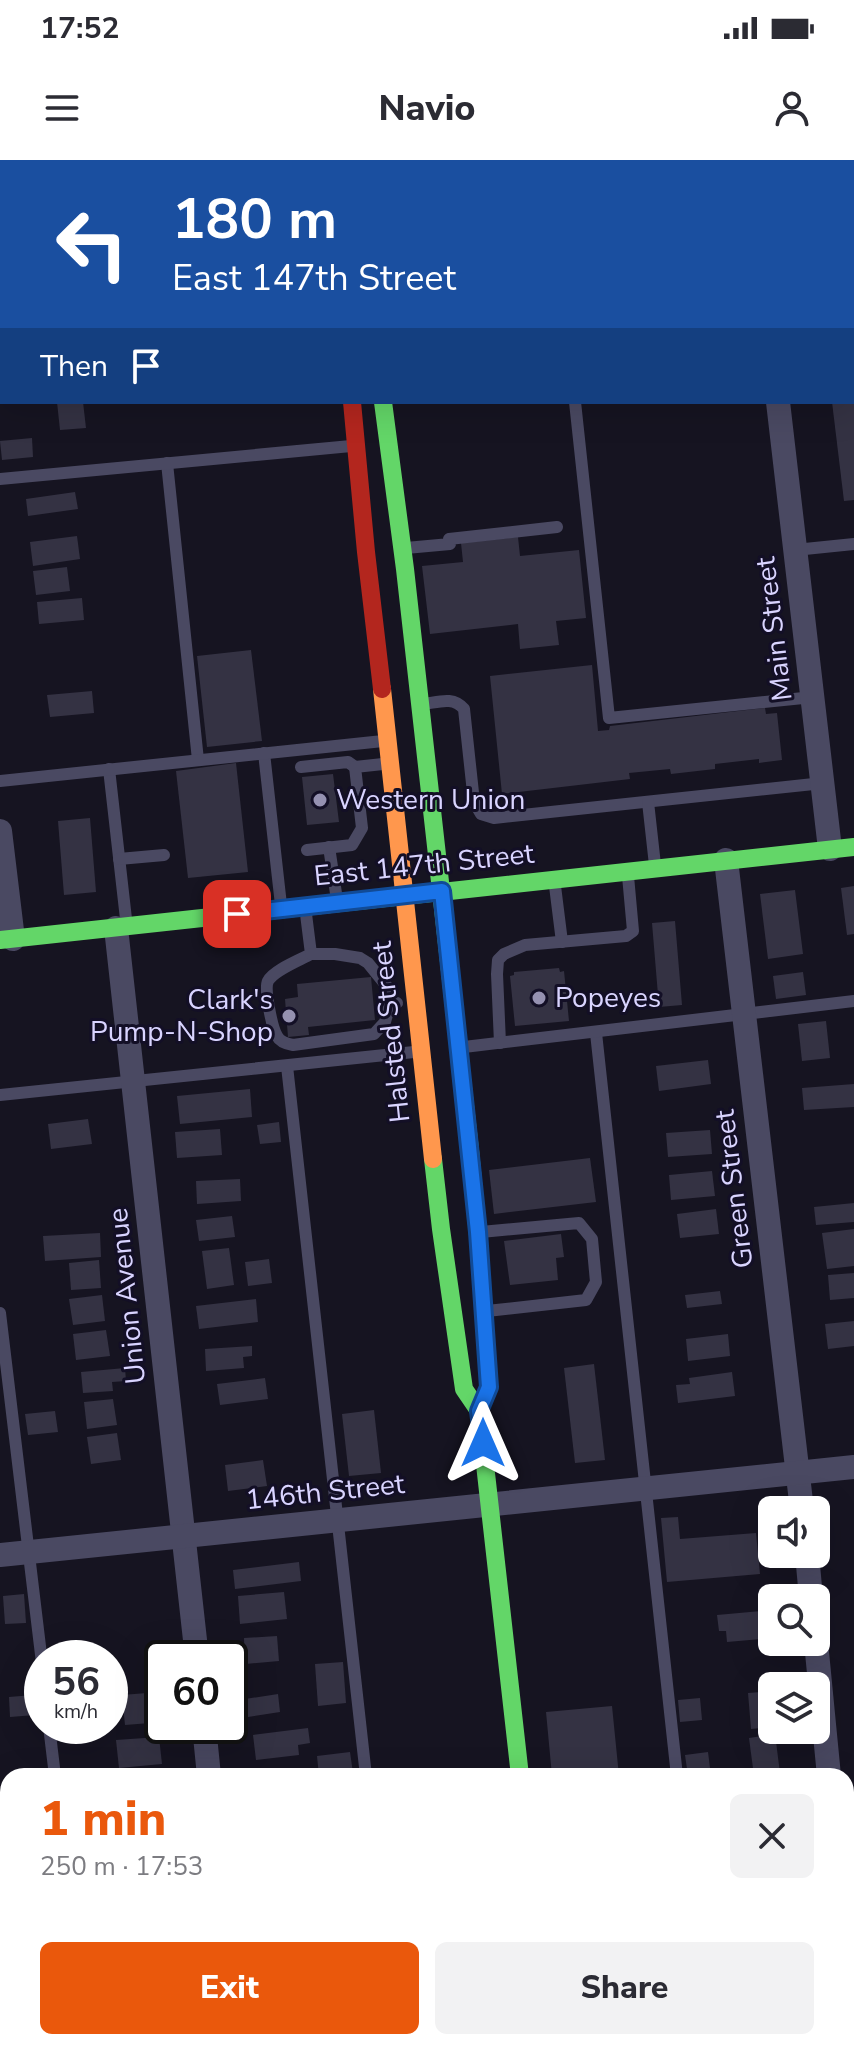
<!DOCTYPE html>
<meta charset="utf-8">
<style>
:root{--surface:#fff;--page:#f2f2f3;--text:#2b2b33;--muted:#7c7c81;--accent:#ea580c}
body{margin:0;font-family:"Nunito Sans",sans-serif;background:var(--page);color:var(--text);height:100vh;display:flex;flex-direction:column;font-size:30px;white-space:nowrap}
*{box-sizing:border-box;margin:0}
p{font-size:26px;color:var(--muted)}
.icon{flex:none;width:44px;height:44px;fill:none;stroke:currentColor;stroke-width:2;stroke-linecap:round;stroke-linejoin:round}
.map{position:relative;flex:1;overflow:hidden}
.sheet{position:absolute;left:0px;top:1608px;width:854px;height:282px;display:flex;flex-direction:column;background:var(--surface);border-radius:24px 24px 0 0;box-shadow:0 8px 32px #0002}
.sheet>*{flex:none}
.hud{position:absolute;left:0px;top:0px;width:854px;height:244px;box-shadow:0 8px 32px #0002;background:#1a4fa0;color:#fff;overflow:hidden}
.buttons{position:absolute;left:758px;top:1336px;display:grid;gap:16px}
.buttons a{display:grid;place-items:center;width:72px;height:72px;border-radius:12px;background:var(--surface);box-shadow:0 8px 32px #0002;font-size:40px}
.speed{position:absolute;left:24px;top:1480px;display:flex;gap:16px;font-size:40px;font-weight:700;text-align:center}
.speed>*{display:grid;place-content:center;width:104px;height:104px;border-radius:50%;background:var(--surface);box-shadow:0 8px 32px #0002;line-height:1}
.speed small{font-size:20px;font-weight:400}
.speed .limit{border:4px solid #111;border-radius:12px;background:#fff;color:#111}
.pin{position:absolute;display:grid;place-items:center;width:68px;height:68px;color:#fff;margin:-34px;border-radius:16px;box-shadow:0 4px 12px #0006}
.me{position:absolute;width:88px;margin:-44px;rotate:0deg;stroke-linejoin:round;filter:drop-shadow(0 0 6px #0008)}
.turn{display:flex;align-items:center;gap:28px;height:168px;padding:0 40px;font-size:36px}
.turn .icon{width:104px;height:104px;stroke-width:2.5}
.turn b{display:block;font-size:56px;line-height:68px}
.then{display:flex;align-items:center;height:76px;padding:0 40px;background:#0003;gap:16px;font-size:30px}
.round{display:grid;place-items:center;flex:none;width:84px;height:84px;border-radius:12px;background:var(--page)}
.overview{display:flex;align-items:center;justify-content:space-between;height:136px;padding:0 40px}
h1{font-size:48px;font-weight:800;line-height:60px;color:var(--accent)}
.button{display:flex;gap:16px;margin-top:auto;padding:16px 40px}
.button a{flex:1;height:92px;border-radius:12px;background:var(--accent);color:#fff;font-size:32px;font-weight:800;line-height:92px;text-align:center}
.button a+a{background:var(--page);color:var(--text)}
.status{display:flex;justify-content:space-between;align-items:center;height:56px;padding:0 40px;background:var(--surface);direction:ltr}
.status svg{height:22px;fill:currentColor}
header{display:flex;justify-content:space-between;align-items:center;height:104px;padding:0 40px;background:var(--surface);font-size:36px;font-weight:800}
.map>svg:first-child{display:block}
.building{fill:#343243}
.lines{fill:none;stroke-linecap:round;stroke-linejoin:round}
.lane{stroke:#4a4962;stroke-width:12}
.street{stroke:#4a4962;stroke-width:24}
.fast{stroke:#63d668;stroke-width:18}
.slow{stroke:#ff974d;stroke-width:18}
.jam{stroke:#b3261e;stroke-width:18}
.route-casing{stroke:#114b97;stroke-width:20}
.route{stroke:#1a73e8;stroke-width:14}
.poi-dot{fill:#9591b1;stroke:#130f26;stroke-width:3}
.labels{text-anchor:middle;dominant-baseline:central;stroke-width:6;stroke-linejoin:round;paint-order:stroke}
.street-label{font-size:28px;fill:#d9d4ff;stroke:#130f26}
.poi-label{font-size:28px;fill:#d9d4ff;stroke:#130f26;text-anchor:start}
</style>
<div class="status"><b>17:52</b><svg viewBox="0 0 49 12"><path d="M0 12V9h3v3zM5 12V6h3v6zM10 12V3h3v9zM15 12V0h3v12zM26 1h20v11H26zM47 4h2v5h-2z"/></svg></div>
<header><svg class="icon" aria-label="menu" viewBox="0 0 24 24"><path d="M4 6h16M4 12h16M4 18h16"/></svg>Navio<svg class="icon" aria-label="person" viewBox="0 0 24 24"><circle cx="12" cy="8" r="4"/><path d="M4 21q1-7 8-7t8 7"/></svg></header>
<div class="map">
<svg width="854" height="1889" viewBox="0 0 854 1889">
<rect width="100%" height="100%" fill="#161421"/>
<g class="building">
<polygon points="57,242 83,242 86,268 60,270"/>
<polygon points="832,242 854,242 854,340 844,341"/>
<polygon points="32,278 33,297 2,300 0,281"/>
<polygon points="75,332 78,349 28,356 26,339"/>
<polygon points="77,376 80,399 33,406 30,382"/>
<polygon points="518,377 520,396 579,390 586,458 556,461 559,485 520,489 518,464 430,474 422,406 463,402 461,383"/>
<polygon points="67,407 70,431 36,435 33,411"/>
<polygon points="82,438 84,460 39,464 37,442"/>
<polygon points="251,490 262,581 207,587 197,496"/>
<polygon points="592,505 598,571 609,570 610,566 765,548 766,554 777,553 782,600 759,603 759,599 715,604 715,609 671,614 670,609 629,613 630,619 502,634 490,516"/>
<polygon points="92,531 94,553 50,557 47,535"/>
<polygon points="236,603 248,712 188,718 176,611"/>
<polygon points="333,614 339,662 307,665 302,617"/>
<polygon points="90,658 96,732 64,735 58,661"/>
<polygon points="854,726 854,774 847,775 841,728"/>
<polygon points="795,730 803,794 768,799 760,734"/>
<polygon points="675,761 682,845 659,847 652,763"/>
<polygon points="559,808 560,812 564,811 569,861 515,866 510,816 514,815 514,812"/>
<polygon points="803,812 806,835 776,839 773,816"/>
<polygon points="371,817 375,860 308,867 309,875 288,877 285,839 298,837 297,824"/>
<polygon points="826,861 830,898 802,901 798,864"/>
<polygon points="708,900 711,924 659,931 656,906"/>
<polygon points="854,924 854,947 804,950 802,928"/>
<polygon points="250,929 252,957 180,964 177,936"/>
<polygon points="88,959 92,984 51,989 48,964"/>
<polygon points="279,962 281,982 260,984 257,965"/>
<polygon points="220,969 222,995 177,998 175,972"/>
<polygon points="710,970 712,994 668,997 666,973"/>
<polygon points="590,998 596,1042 494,1054 489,1010"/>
<polygon points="712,1011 715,1036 671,1040 669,1015"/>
<polygon points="240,1019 241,1041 197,1044 196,1021"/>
<polygon points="854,1043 854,1062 816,1065 814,1047"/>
<polygon points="716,1049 719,1074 680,1078 677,1054"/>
<polygon points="232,1056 235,1077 199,1081 196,1060"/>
<polygon points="854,1069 854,1106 827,1109 822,1073"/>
<polygon points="100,1073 101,1097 45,1101 43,1076"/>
<polygon points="561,1074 564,1097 556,1098 558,1120 510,1125 504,1081"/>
<polygon points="229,1088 234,1125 207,1129 202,1091"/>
<polygon points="269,1099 272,1123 248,1126 245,1102"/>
<polygon points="99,1100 101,1128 71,1130 69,1103"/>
<polygon points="854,1113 854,1138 830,1140 828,1115"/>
<polygon points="720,1131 722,1144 687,1148 685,1135"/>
<polygon points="102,1135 105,1161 73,1165 69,1139"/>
<polygon points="256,1139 258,1162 199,1169 196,1146"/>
<polygon points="854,1161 854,1186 828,1189 825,1164"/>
<polygon points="106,1170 110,1196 76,1200 73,1174"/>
<polygon points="728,1174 730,1196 688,1201 686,1179"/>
<polygon points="252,1186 252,1196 243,1197 244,1208 206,1211 205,1189"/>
<polygon points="594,1204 605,1300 575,1303 564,1208"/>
<polygon points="125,1208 126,1221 112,1222 113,1231 83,1233 81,1212"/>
<polygon points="732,1212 735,1236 678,1243 676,1225 690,1224 689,1218"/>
<polygon points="265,1218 268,1239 220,1245 217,1224"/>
<polygon points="113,1239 117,1265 87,1269 84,1242"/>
<polygon points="374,1250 381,1313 349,1316 342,1254"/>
<polygon points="55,1251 58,1272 28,1275 25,1254"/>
<polygon points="117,1273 121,1300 91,1304 87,1277"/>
<polygon points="263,1300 267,1326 228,1331 225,1305"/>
<polygon points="678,1357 680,1379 756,1373 760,1414 667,1422 661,1358"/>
<polygon points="299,1402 301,1421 235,1429 233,1410"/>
<polygon points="284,1432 287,1459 240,1464 238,1436"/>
<polygon points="24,1434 26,1463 5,1464 3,1436"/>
<polygon points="772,1450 772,1478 727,1482 726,1471 719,1471 717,1455"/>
<polygon points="277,1476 279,1501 245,1504 244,1478"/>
<polygon points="343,1502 346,1543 318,1546 315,1504"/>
<polygon points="772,1531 772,1567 751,1569 748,1533"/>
<polygon points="147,1533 150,1563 125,1565 122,1535"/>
<polygon points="278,1534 280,1552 248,1557 245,1539"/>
<polygon points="33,1535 35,1555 10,1557 9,1537"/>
<polygon points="700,1538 702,1560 680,1562 678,1540"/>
<polygon points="612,1546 619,1616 552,1616 546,1552"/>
<polygon points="308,1568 310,1583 298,1585 299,1595 256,1600 253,1575"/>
<polygon points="775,1574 780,1613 754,1616 749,1578"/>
<polygon points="159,1577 162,1604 119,1608 116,1580"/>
<polygon points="350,1592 353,1613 319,1616 317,1596"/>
<polygon points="708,1592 711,1616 688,1616 685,1595"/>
<polygon points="0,1693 5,1693 7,1708 0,1709"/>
<rect x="0" y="1720" width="8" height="45"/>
<polygon points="715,1882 734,1882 735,1889 715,1889"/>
<polygon points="763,1882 806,1882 807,1888 764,1889"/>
<polygon points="54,1883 55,1889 24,1889 24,1887"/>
</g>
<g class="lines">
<g class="lane">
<polyline points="548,0 549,2"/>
<polyline points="45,2 66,0"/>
<polyline points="0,6 2,6"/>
<polyline points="852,186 854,186"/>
<polyline points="575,242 609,558 813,537"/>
<polyline points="167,303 198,600"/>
<polyline points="0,319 351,286"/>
<polyline points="406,388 450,384 449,379 557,367"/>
<polyline points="795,390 854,384"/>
<path d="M424,544C439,542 453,536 464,549L474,642L481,654L494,658L823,623"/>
<polyline points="264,593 281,745"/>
<polyline points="301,607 348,602 355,607"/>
<polyline points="109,609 126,759"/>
<polyline points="0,621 383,581"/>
<polyline points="648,642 655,705"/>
<polyline points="329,687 337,740"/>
<polyline points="307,690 352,685 362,668 355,607 383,604"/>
<polyline points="119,699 164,695"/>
<polyline points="555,726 562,782"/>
<path d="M306,754L311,794C300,800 274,810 268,821C264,829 272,868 277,876C280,882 287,884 293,885L374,874L385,862L390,844"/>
<polyline points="311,794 335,794 360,798 368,803 389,829 390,844 397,843"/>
<polyline points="596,873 677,1616"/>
<polyline points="500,883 497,814 498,800 504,794 525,785 626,776 633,771 628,716"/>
<polyline points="464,887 854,841"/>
<polyline points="287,906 366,1616"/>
<polyline points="0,935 414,892"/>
<polyline points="481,1072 579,1063 592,1079 596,1122 586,1140 487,1151"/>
<polyline points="0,1153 42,1503"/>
<polyline points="49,1566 55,1616"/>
<polyline points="86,1882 87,1889"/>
<polyline points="396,1882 397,1889"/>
<polyline points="705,1882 706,1889"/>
<polyline points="623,1889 639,1887 639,1882"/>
</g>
<g class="street">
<polyline points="750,0 751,2"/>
<polyline points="852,71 854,71"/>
<polyline points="0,160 2,159"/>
<polyline points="778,242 830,689"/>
<polyline points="0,671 13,779"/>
<polyline points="726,700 802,1350"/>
<polyline points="116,768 197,1498"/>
<polyline points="807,1394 811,1438"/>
<polyline points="0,1395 854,1307"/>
<polyline points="816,1482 829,1616"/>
<polyline points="204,1566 209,1616"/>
<polyline points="846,1780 854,1858"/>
<polyline points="236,1882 237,1889"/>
</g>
<g class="fast">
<polyline points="340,0 341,2"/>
<polyline points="383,242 405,409 470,990 479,1086"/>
<polyline points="0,780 854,687"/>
<polyline points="433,999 441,1069 464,1229 479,1251 520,1616"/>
<polyline points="550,1882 551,1889"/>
</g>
<polyline class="slow" points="382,529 433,999"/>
<g class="jam">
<polyline points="352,242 366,392 382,529"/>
<polyline points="479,1086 489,1227 481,1246"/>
</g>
</g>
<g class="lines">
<defs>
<polyline id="route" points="237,754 442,731 478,1072 489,1227 479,1251 483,1283"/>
</defs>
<use href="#route" class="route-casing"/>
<use href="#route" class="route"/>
</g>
<g class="poi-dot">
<circle cx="320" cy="640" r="8"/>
<circle cx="539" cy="838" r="8"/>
<circle cx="289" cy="856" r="8"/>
</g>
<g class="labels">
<g class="street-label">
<text transform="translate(774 469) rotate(-97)">Main Street</text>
<text transform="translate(424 705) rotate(-6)">East 147th Street</text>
<text transform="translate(391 872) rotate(-96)">Halsted Street</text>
<text transform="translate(734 1029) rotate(-97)">Green Street</text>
<text transform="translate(127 1136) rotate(-96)">Union Avenue</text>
<text transform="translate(325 1332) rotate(-6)">146th Street</text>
</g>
<g class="poi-label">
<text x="336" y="640">Western Union</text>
<text x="555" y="838">Popeyes</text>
<text x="273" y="840" text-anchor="end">Clark's<tspan x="273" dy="32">Pump-N-Shop</tspan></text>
</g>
</g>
</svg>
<div class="buttons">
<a><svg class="icon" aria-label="sound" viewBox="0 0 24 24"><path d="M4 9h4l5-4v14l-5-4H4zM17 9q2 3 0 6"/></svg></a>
<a><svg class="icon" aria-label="search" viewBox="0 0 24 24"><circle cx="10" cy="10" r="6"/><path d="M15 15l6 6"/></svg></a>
<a><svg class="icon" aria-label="layers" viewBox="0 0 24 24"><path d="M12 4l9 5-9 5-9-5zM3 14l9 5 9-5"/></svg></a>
</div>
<div class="speed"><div>56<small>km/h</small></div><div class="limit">60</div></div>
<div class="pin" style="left:237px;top:754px;background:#d93025"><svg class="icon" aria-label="arrive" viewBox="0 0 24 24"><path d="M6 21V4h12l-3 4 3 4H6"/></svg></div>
<svg class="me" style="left:483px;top:1283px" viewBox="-20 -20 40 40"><path d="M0-17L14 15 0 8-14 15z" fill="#1a73e8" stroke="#fff" stroke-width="4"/></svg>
<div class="hud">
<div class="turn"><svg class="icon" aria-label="left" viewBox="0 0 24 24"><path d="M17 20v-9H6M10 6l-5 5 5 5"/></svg><div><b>180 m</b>East 147th Street</div></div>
<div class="then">Then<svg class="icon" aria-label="arrive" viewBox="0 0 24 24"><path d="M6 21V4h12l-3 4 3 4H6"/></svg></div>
</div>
<section class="sheet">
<div class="overview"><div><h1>1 min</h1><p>250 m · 17:53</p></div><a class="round"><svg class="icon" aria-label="close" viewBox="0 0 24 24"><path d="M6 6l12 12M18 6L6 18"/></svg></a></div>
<div class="button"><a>Exit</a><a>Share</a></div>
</section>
</div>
